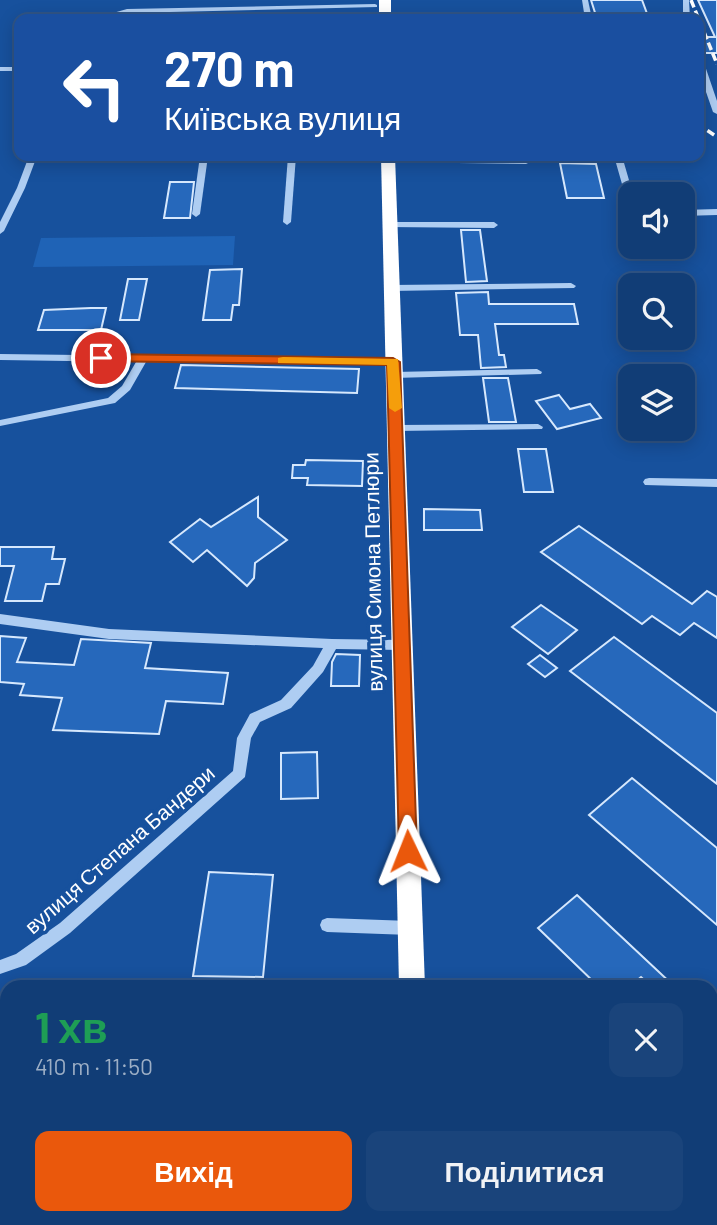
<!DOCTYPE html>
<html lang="uk">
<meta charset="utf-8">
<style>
:root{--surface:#113d76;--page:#1a447b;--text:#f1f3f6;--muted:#9caec5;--line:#305688;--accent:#ea580c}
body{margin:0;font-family:Barlow,sans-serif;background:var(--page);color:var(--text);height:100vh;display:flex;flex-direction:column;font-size:26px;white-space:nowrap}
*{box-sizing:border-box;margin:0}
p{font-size:23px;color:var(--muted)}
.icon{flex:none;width:38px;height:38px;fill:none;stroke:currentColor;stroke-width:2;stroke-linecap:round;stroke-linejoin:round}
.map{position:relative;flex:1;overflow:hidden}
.sheet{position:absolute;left:0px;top:980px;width:718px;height:245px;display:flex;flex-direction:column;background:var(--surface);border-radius:21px 21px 0 0;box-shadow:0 4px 18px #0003,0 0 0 2px var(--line)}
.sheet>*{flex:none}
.banner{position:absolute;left:14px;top:14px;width:690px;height:147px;border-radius:14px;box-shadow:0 4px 18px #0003,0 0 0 2px var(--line);background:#1a4fa0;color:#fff;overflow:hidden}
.tools{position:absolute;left:618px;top:182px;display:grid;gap:14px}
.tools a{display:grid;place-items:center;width:77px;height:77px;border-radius:14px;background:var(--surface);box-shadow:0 4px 18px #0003,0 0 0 2px var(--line);font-size:35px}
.pin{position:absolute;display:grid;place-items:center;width:60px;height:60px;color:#fff;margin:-30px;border:4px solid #fff;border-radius:50%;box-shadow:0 2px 7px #0007}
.me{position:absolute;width:77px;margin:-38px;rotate:358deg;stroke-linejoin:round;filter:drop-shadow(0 0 5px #0008)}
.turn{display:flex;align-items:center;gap:24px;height:147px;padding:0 35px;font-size:32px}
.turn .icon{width:91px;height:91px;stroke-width:2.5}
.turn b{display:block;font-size:49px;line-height:60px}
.round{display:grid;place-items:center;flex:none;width:74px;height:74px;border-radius:14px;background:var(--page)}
.head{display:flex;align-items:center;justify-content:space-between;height:119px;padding:0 35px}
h1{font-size:42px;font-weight:700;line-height:52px;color:#1e9e55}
.primary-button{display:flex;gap:14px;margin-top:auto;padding:14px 35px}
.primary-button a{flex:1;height:80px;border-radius:14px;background:var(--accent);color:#fff;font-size:28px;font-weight:700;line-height:80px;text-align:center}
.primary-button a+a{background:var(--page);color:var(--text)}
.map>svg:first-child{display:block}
.green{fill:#1f63b6}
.building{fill:#2668bb;stroke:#d6e8fd;stroke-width:2}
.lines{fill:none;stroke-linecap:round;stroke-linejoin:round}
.minor{fill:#aecdf2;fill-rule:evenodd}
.highway{fill:#fff;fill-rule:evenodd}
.rail{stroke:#fff;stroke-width:3.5;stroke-dasharray:8 3.5;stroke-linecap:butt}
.route{fill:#ea580c;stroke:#983908;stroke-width:2}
.slow{fill:#f59e0b}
.labels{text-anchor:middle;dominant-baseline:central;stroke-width:7;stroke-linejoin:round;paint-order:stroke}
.street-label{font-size:21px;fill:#fff;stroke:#17519d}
</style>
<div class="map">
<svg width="717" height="1225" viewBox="0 0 717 1225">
<rect width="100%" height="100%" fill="#17519d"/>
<polygon class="green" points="235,236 233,265 33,267 41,238"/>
<g class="building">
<polygon points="591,0 642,0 649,19 597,19"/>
<polygon points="698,0 717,0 717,53 698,53 698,37 715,37"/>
<polygon points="560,163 596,164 604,198 567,198"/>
<polygon points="170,182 194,182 190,218 164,218"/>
<polygon points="461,230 480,230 487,281 466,282"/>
<polygon points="242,269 239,305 233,305 231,320 203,320 210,270"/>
<polygon points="128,279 147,279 139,320 120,320"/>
<polygon points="488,292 489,304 574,304 578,324 495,324 499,355 504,355 506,367 481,368 478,335 460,335 456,293"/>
<polygon points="91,308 106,308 101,330 38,330 44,310"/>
<polygon points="181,365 359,369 357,393 175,388"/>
<polygon points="483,378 508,378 516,422 489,422"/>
<polygon points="559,395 570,409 590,404 601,418 557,429 536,401"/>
<polygon points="518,449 546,449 553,492 524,492"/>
<polygon points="306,460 363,461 362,486 307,485 308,478 292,478 293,465 305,465"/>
<polygon points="258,497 258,517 287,540 255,563 254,578 247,586 207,550 193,562 170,542 200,519 211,527"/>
<polygon points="424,509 480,510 482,530 424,530"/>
<polygon points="579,526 692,604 707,591 717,597 717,638 694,623 680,635 652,616 642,624 541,552"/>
<polygon points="0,547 54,547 52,559 65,559 59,584 46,584 42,601 5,601 14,566 0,566"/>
<polygon points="541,605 577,630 548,654 512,627"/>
<polygon points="0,636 26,638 17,662 74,665 81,639 151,643 145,668 228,673 223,704 166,701 159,734 53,730 62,698 20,695 24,684 0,682"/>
<polygon points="614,637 717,713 717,784 570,671"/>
<polygon points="336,654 360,655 359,686 331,686 332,662"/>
<polygon points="540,655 557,668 545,677 528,664"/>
<polygon points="317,752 318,798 281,799 281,753"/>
<polygon points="632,778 717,848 717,925 589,815"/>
<polygon points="209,872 273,875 263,977 193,976"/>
<polygon points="577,895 612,928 675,987 652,987 641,977 629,987 599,987 538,928"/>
</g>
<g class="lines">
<g class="minor">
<polygon points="582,0 588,0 592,19 585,19"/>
<polygon points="683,0 689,0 690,19 683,19"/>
<polygon points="375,4 377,5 377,7 127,13 118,15 116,19 109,19 113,13 127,9"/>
<polygon points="698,55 702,57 717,101 717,114 713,112 698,69"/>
<rect x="0" y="67" width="19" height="4"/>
<polygon points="29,156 37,156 25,188 4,231 0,234 0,222 17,188"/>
<polygon points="200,156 208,156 200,214 196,217 192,214"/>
<polygon points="288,156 296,156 291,222 287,225 283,222"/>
<polygon points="614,156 622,156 633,194 630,194 630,201 626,198"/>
<polygon points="385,158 526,160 530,162 526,164 388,162 385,162"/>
<polygon points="717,209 717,215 682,216 682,210"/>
<polygon points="390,222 494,222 498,225 494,228 387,227 386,225"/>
<polygon points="571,283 576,286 574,288 391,291 386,288 391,285"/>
<polygon points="0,354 393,359 398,362 393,365 146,362 130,390 115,403 0,426 0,420 108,398 122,386 136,362 0,360"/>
<polygon points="537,369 542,372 541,374 394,378 389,375 394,372"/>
<polygon points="538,424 543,427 542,429 396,431 391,428 396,425"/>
<polygon points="649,478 717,479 717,487 645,485 643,482 645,479"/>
<polygon points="0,614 109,629 332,639 402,640 406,642 408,645 406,648 402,650 336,649 323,672 291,708 260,722 251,738 245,777 70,933 26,965 0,974 0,960 16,954 60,923 233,771 237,738 250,714 281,700 313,666 323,648 109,639 0,624"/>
<polygon points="327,918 410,921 415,923 417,928 415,933 410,935 327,932 322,930 320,925 322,920"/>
<rect x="313" y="1218" width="18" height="7"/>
</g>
<g class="highway">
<rect x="379" y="0" width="12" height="19"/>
<polygon points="381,156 395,156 425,987 399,987"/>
<rect x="403" y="1218" width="30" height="7"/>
</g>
<g class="rail">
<polyline points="691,0 717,64"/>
<polyline points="698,124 717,137"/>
</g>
</g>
<polygon class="route" points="101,354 393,358 400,362 417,851 415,857 408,859 401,857 399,851 387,365 96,361 96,355"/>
<polygon class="slow" points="283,357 398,359 402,408 395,412 389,408 387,365 278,363 278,358"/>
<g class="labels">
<g class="street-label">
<text transform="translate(372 572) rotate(-91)">вулиця Симона Петлюри</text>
<text transform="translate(119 849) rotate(-41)">вулиця Степана Бандери</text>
</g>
</g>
</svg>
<div class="tools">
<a><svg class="icon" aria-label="sound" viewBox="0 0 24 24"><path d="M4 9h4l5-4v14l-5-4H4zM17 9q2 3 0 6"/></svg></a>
<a><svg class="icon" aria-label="search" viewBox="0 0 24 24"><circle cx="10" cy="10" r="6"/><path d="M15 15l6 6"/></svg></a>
<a><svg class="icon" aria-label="layers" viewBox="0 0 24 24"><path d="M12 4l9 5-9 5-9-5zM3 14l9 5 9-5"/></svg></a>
</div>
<div class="pin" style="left:101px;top:358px;background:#d93025"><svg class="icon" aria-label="arrive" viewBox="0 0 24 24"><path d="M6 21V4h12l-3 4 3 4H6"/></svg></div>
<svg class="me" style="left:408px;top:851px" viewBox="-20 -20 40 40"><path d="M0-17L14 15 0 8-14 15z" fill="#ea580c" stroke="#fff" stroke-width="4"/></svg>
<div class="banner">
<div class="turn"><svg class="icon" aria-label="left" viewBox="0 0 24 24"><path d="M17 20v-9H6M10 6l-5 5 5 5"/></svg><div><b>270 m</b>Київська вулиця</div></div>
</div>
<section class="sheet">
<div class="head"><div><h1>1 хв</h1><p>410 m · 11:50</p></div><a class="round"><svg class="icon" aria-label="close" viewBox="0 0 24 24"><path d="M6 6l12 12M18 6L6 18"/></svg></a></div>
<div class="primary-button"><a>Вихід</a><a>Поділитися</a></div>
</section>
</div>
